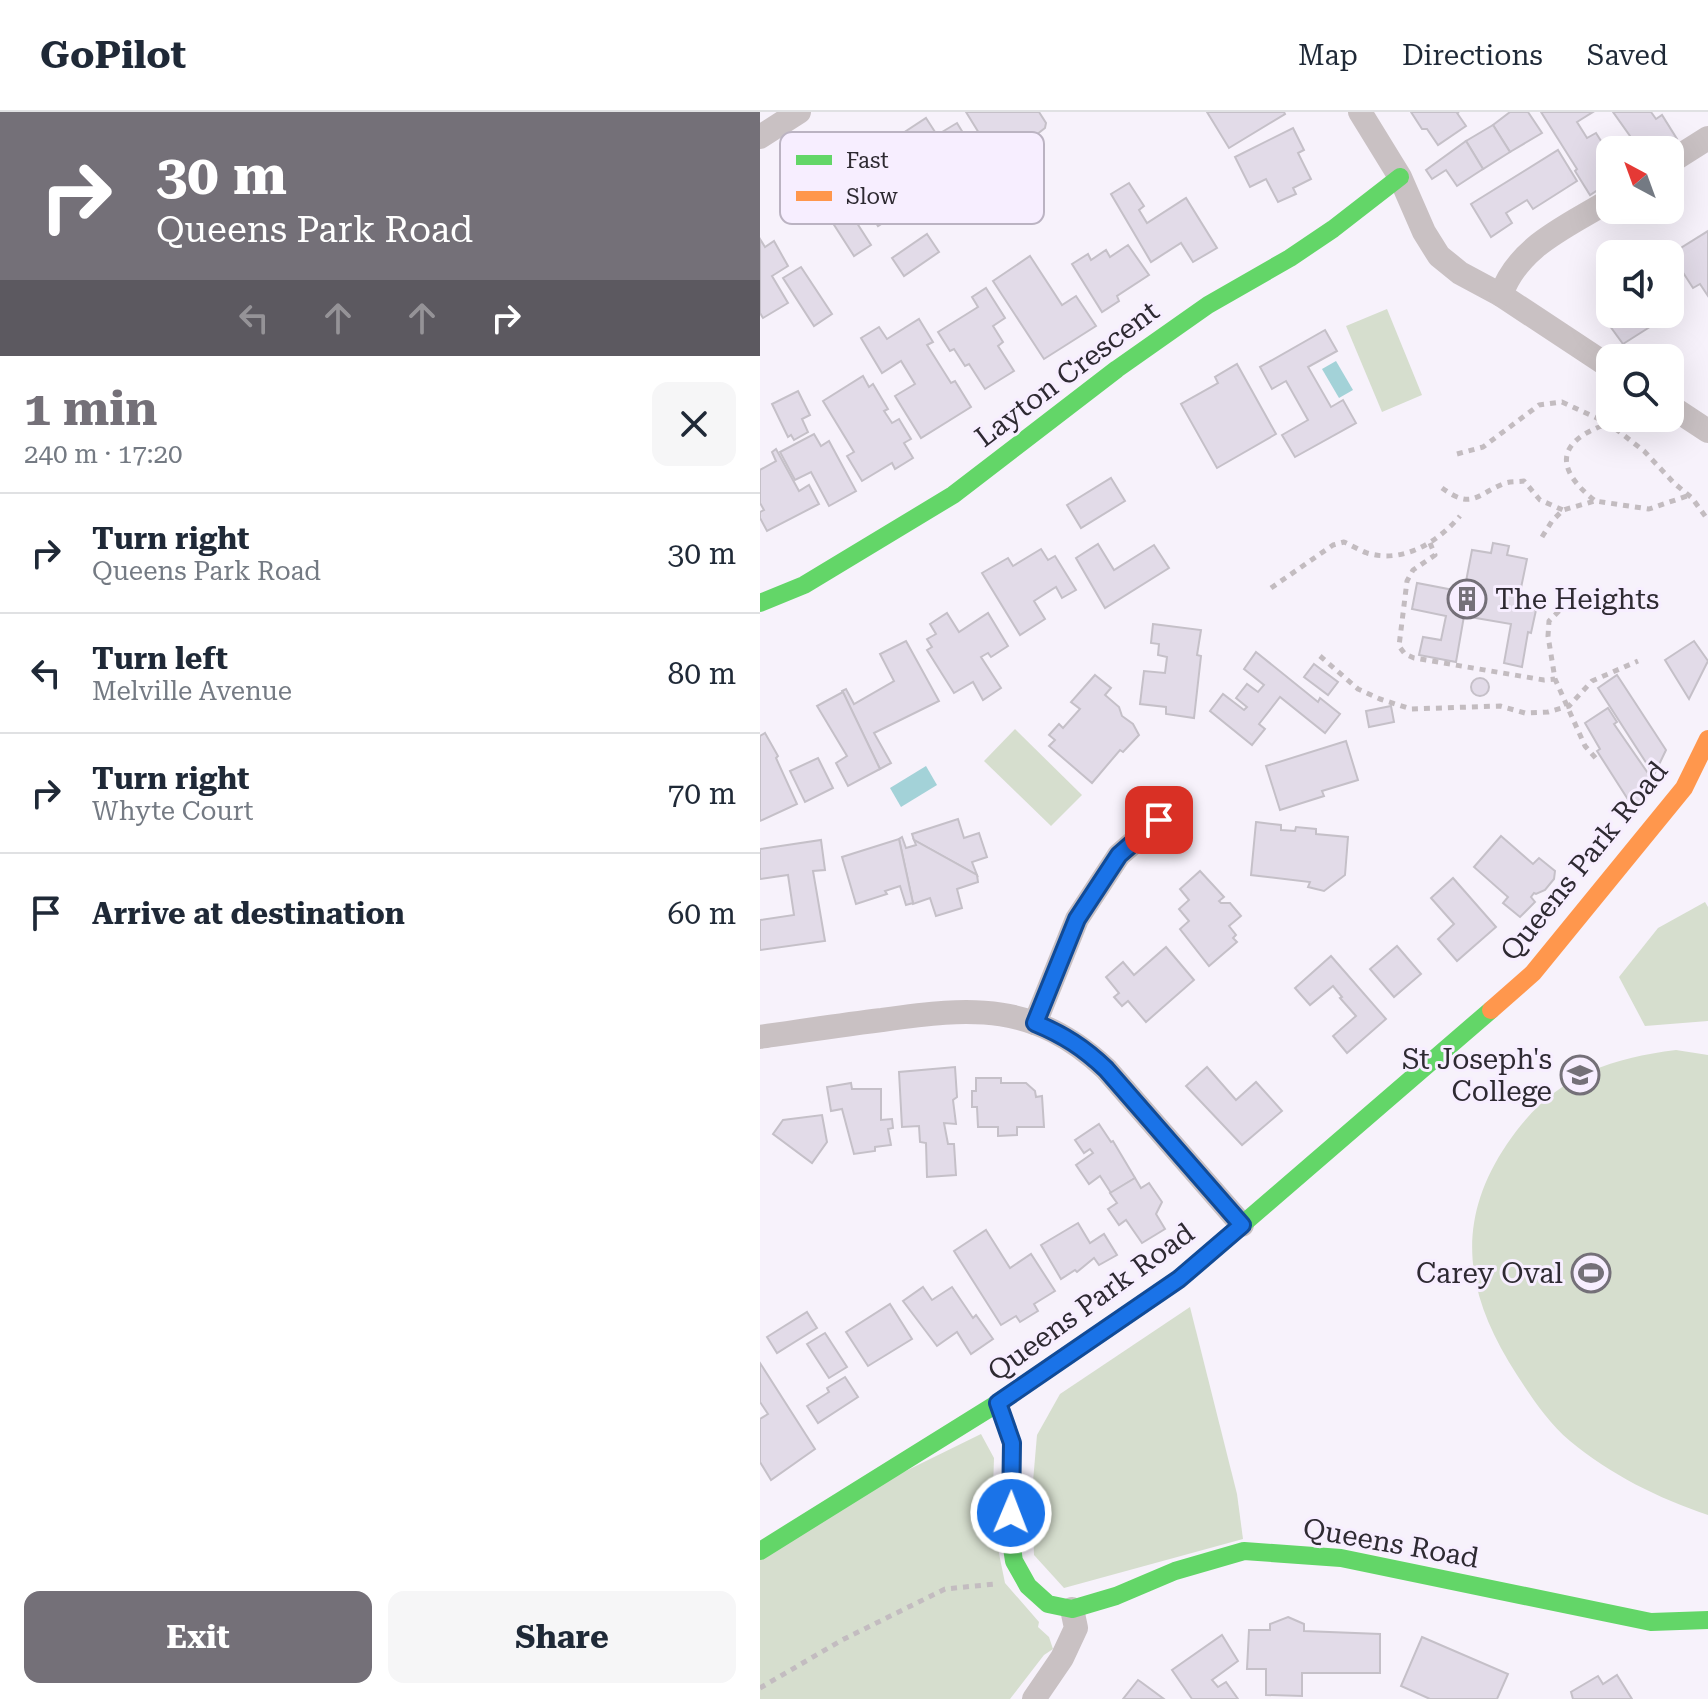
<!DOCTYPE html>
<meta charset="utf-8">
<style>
:root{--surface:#fff;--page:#f6f6f7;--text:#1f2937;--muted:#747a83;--line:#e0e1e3;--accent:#747078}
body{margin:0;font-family:"Roboto Serif",serif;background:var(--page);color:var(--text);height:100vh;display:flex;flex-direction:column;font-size:30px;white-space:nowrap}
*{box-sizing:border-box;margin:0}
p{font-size:26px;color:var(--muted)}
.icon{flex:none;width:44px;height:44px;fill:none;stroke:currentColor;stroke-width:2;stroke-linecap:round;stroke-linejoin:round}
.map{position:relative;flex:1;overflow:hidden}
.panel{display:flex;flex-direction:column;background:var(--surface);width:760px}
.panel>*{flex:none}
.hud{background:#747078;color:#fff;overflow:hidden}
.needle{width:52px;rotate:319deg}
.fabs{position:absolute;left:836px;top:24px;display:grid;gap:16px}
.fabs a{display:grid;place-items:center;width:88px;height:88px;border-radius:16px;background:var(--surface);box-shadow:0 8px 32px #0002;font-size:40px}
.pin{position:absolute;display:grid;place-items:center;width:68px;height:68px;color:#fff;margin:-34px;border-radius:16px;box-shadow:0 4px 12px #0006}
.me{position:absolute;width:88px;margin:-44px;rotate:1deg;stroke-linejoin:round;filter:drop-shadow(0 0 6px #0008)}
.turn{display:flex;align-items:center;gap:28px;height:168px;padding:0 24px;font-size:36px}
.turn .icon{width:104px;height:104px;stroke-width:2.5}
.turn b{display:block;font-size:56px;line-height:68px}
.lanes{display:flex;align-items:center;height:76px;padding:0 24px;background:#0003;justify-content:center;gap:40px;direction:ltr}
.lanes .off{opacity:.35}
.round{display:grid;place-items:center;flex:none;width:84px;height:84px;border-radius:16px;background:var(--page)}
.overview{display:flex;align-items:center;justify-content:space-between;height:136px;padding:0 24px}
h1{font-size:48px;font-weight:700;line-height:60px;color:var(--accent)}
.cta{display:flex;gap:16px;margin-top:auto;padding:16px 24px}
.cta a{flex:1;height:92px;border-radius:16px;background:var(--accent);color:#fff;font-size:32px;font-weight:700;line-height:92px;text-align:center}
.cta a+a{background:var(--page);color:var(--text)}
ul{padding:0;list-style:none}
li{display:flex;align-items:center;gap:24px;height:120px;padding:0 24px;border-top:2px solid var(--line)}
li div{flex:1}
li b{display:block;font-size:30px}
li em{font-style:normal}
header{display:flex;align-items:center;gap:48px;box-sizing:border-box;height:112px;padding:0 40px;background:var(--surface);border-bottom:2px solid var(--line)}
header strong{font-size:38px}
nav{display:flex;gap:44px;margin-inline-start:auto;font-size:28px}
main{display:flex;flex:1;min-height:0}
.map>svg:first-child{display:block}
.green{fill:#d6dece}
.water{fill:#a3d2d8}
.building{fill:#e2dbe8;stroke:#c5c0c8;stroke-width:2}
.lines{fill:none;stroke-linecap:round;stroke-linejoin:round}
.path{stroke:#c3bcc0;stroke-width:5;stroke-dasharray:6 6;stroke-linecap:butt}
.street{stroke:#c9c1c3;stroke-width:24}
.fast{stroke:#63d668;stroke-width:18}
.slow{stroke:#ff974d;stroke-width:18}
.route-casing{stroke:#114b97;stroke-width:20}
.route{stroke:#1a73e8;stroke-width:14}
.labels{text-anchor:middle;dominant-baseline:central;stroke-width:6;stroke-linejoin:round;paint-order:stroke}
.street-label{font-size:28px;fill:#2e2a32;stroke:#f7eeff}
.poi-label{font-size:28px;fill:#2e2a32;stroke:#f7eeff;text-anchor:end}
.key{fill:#f7eeff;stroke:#bbb3c2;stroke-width:2}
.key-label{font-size:22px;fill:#2e2a32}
</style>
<header>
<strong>GoPilot</strong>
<nav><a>Map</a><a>Directions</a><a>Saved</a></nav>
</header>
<main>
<section class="panel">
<div class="hud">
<div class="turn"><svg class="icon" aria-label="right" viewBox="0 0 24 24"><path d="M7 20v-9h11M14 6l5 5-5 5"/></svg><div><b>30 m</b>Queens Park Road</div></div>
<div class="lanes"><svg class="icon off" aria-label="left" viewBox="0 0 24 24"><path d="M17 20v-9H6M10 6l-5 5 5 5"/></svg><svg class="icon off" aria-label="ahead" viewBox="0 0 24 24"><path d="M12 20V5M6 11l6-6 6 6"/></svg><svg class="icon off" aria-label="ahead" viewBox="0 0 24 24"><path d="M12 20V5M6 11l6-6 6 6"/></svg><svg class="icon" aria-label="right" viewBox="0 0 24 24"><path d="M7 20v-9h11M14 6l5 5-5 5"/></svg></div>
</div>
<div class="overview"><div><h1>1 min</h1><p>240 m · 17:20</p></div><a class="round"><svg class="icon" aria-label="close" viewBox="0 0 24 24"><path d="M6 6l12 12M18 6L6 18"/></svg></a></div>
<ul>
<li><svg class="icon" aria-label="right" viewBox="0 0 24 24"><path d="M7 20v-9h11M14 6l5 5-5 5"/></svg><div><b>Turn right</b><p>Queens Park Road</p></div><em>30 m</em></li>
<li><svg class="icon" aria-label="left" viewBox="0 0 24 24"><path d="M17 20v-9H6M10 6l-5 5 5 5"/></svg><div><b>Turn left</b><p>Melville Avenue</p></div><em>80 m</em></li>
<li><svg class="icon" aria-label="right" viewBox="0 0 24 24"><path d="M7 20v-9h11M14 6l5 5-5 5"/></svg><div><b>Turn right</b><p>Whyte Court</p></div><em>70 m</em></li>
<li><svg class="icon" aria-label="arrive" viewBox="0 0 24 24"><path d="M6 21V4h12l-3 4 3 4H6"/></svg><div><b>Arrive at destination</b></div><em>60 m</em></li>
</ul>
<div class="cta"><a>Exit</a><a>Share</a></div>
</section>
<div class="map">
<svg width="948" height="1587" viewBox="0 0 948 1587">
<rect width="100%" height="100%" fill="#f7f2fb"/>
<g class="green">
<polygon points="627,197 662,283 622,300 586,214"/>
<polygon points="255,617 322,683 291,714 224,649"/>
<polygon points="945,790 948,795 948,909 885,914 859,865 898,816"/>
<path d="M916,938L948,943V1403C898,1386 851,1363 810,1329C788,1310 772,1286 757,1263C706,1184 693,1112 747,1032C790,968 843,947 916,938Z"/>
<polygon points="430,1195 477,1382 483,1427 304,1476 274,1443 272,1381 277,1323 300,1282"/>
<polygon points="221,1322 234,1346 232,1407 245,1471 279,1510 278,1515 289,1525 293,1537 284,1543 250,1587 0,1587 0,1439 54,1404"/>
</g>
<g class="water">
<polygon points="576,249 593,278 579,286 562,257"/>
<polygon points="166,654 177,673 141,695 130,676"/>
</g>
<g class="building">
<polygon points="206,0 279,0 286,11 285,16 276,23 272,21 258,30 268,46 243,60"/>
<polygon points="447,0 524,0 525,2 469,36"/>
<polygon points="651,0 699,0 697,1 706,14 678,33 667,17 662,17"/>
<polygon points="750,0 768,0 782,21 750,40 733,13"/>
<polygon points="781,0 833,0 817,10 827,26 836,21 848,40 841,45 850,60 850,70 830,83 815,59 817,57"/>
<polygon points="853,0 891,0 896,7 902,3 917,27 899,38 880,38"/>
<polygon points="166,6 177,23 197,11 208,29 189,41 201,60 213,52 226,74 189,97 143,21"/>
<polygon points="733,13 750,40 723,57 706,29"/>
<polygon points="533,16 544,38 538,41 551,67 533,76 536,82 518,90 506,67 490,75 475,45"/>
<polygon points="706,29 723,57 697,74 686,58 672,67 666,58"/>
<polygon points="134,32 149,55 142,58 160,87 118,114 84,61 95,54 89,45 102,36 105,42 114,36 118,42"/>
<polygon points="798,38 817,69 773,97 767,88 746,101 752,111 731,125 711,92"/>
<polygon points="369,71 384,94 379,98 387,111 426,86 457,136 433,150 421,131 391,150 351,82"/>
<polygon points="86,94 111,133 94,144 69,105"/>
<polygon points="948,119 948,184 940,172 933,176 911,142"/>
<polygon points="167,122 179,140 144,164 132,146"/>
<polygon points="0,127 5,135 14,129 28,154 12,164 28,191 3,206 0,201"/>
<polygon points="368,133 389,163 357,184 359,189 342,200 312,152 328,142 331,148 346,138 350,145"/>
<polygon points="270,144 302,193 316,184 336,214 284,247 233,169"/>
<polygon points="41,155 72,202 54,214 23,166"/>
<polygon points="226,176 245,206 233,214 243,230 238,234 254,259 225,277 209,252 205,254 194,237 190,239 178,220 218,195 212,185"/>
<polygon points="910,191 915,199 863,232 839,199 850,192 850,202 910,202"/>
<polygon points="159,207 173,230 167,233 191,271 195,269 211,295 161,326 135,284 155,272 141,249 122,261 101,226 119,215 127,227"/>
<polygon points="565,218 577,239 548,255 571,295 583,288 596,311 535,345 522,323 548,308 526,269 512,277 500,255"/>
<polygon points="477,252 516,322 457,356 421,292 458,271 455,265"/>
<polygon points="103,264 109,275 113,272 128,297 124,299 132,311 139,307 151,327 144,331 153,346 135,357 132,351 102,369 87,344 94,340 63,289"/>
<polygon points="38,279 50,303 42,307 48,320 34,328 31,323 28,325 12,292"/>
<polygon points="54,322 61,334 69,329 96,379 69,394 51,360 35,368 20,340"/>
<polygon points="16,337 39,379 49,373 59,392 7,419 0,406 0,400 4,398 0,391 0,358 16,349 12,340"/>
<polygon points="351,366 365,389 321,416 307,393"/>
<polygon points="733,431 749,434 747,443 767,447 757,495 776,498 771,521 768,520 762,555 744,551 751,512 704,504 696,550 659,543 663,525 681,528 686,504 652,497 657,471 704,480 712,438 731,441"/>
<polygon points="338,432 354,458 394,433 409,456 345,496 316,446"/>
<polygon points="281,437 288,448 295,444 316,478 302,486 296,475 274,489 285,507 260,523 222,461 248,446 253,454"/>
<polygon points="187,501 199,520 228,501 248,534 231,545 228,541 221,545 241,576 223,588 213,570 194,581 167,538 172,535 167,527 176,522 170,512"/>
<polygon points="393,512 441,518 437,543 441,544 434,606 406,602 406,595 380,592 384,559 405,561 407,545 398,543 399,532 391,531"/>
<polygon points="146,529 179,589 114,621 131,651 120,657 82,579 86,577 94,592 134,569 120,542"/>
<polygon points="934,529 948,549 929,587 905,548"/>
<polygon points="496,540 558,590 560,586 580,602 565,621 520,585 499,612 505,617 492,633 450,599 463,582 484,598 487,595 476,586 487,572 498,580 504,573 484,557"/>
<polygon points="554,552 578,570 568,583 544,565"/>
<polygon points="335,563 351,576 345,583 359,595 362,604 373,612 379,623 363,640 360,638 332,671 289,634 295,628 289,623 299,612 303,616 320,597 311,590"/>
<polygon points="857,563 906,638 894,663 838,576"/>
<circle cx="720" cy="575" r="9"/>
<polygon points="83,580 120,657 88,674 76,651 87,644 57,594"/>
<polygon points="631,594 634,610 609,615 606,599"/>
<polygon points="848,596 857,610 854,612 892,667 876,700 837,639 840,637 825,611"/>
<polygon points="5,621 18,644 16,646 37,692 0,709 0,624"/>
<polygon points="586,629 598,668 562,679 564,684 520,698 506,654"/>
<polygon points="58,646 73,676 45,690 30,659"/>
<polygon points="198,707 204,726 219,721 227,745 212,750 217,763 154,728 152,722"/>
<polygon points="496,710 521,713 521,718 535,719 536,715 556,717 556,722 588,725 585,763 564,779 548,775 550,770 491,763"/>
<polygon points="741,724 773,752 779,746 795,759 794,767 785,778 776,782 774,781 771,785 775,790 760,805 743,791 748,785 714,755"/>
<polygon points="142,725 146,736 156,733 154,728 217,763 218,770 197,777 202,796 176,804 170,786 153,792 139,727"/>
<polygon points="139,727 153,791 146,793 140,774 125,779 127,782 96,792 82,745"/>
<polygon points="61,728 65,758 53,759 65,829 0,838 0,808 34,803 28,763 0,767 0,737"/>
<polygon points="440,759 464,785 459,789 461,791 470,791 481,804 469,814 476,823 473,826 477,830 449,854 420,817 429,809 419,797 429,788 420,777"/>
<polygon points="693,766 736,815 697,849 678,827 694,812 671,786"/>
<polygon points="637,834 661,862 634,885 610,857"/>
<polygon points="406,835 434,868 386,910 368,889 362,894 354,885 359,881 346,865 363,850 374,863"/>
<polygon points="571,844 626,907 587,941 573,924 596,904 580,886 582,885 573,874 550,893 535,876"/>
<polygon points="195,955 197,985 193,988 196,1012 184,1011 188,1032 194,1032 196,1063 167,1065 166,1031 160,1030 159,1014 142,1015 139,960"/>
<polygon points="447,955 476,988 496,970 522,999 482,1033 426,974"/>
<polygon points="216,966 241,966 241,971 266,971 275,979 276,985 282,984 284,1015 257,1015 257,1023 238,1024 238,1015 218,1015 217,995 212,995 212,979 216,979"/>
<polygon points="91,971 92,977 121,977 121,1008 132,1007 133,1016 128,1017 131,1033 115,1035 115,1039 94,1042 82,997 71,999 67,975"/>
<polygon points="62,1003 67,1030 52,1051 13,1022 23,1008"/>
<polygon points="339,1012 351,1030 353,1029 375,1066 351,1081 340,1064 329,1072 316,1053 333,1041 330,1037 324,1041 315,1028"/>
<polygon points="375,1066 381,1076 389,1071 402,1090 396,1102 405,1117 382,1131 366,1108 359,1113 348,1097 357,1091 350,1081"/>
<polygon points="318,1111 330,1131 344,1122 357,1143 339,1153 334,1146 317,1160 315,1158 301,1167 281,1133"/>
<polygon points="226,1118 250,1156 271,1142 295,1179 274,1192 278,1199 260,1210 256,1204 241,1213 194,1139"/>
<polygon points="163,1175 172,1188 192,1175 213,1206 216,1203 233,1227 211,1242 197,1220 177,1234 143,1189"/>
<polygon points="130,1192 152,1227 108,1254 86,1220"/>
<polygon points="47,1200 57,1216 17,1241 7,1225"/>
<polygon points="65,1221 87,1255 69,1266 47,1232"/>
<polygon points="0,1251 55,1337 11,1368 0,1350 0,1307 8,1302 0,1290"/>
<polygon points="85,1265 98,1285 58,1311 47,1294 69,1280 67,1276"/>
<polygon points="528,1505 544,1512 544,1519 620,1522 620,1561 542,1561 542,1584 506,1583 506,1557 487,1557 489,1518 510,1518 510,1512"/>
<polygon points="462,1523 478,1549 452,1568 458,1575 466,1570 478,1587 432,1587 412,1558"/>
<polygon points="662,1525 748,1562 737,1587 670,1587 641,1574"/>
<polygon points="857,1563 872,1587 813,1587 811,1580 838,1564 843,1572"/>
<polygon points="378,1568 381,1570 404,1587 363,1587"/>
</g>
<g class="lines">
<g class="path">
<polyline points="697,342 723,335 779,293 802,290 848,311 884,339 914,371 932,386 948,408"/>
<path d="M682,376C712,398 716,383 743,372C749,369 757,370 764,369L780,388L803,398"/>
<path d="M834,388C793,355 798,329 847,312"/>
<polyline points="782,425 792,409 803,398 835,389 889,397 930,383"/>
<polyline points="670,431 675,443 653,458 647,469 639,534 645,542 654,546 784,568 795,567"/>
<path d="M511,476L573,433L584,430C591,433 599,438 607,441C643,452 678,430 700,404"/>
<polyline points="799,499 789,509 788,524 795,567 825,634 839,650"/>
<polyline points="560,544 598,577 620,587 651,597 740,594 765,601 788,600 809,594 832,569 878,549"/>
<polyline points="0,1576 82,1528 185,1477 235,1472"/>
</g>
<g class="street">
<polyline points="600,0 640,65 664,120 679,144 700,161 741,183 850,255"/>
<polyline points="0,25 39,0"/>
<polyline points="910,50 948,26"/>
<path d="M741,183C759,133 807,115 850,88"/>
<polyline points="910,294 948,319"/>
<polyline points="275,911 317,807 359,743 419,691"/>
<path d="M0,925C41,919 81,913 122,908C212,895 275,890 346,957L482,1113"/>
<polyline points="274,1587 302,1546 316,1516 312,1497"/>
</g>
<g class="fast">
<polyline points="0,491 44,473 193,383 357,257 448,193 530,146 573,117 640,65"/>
<polyline points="238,1291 252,1331 250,1423 254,1449 268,1474 288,1492 312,1497 356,1484 415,1459 484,1439 581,1446 891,1510 948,1508"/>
<polyline points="0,1439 238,1291 419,1167 731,898"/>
</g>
<polyline class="slow" points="731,898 773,861 924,676 948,627"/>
</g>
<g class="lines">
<defs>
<path id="route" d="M251,1401L252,1331L238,1291L419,1167L482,1113L346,957C324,936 304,923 275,911L317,807L359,743L399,708"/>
</defs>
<use href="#route" class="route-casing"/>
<use href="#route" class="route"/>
</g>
<defs>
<symbol id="building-ring" viewBox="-11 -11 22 22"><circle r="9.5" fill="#f7eeff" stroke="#747078" stroke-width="1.5"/><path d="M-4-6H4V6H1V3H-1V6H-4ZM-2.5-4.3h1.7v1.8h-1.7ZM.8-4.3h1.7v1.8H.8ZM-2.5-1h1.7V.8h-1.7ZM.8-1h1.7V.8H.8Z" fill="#747078"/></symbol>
<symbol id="school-ring" viewBox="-11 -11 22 22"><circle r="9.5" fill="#f7eeff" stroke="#747078" stroke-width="1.5"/><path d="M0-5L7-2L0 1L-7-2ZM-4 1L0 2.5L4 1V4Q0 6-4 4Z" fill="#747078"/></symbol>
<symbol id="stadium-ring" viewBox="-11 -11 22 22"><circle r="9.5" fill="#f7eeff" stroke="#747078" stroke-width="1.5"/><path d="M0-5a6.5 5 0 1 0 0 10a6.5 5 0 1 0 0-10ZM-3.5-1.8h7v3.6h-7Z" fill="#747078"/></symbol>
</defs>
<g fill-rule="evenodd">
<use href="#building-ring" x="685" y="465" width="44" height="44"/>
<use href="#school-ring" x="798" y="941" width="44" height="44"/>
<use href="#stadium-ring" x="809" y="1139" width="44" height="44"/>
</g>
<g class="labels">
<g class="street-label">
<text transform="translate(307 262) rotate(-37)">Layton Crescent</text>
<text transform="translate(824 749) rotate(-51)">Queens Park Road</text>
<text transform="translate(331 1190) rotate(-36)">Queens Park Road</text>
<text transform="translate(631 1431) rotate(10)">Queens Road</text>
</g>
<g class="poi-label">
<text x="735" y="487" text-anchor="start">The Heights</text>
<text x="792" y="947">St Joseph's<tspan x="792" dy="32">College</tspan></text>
<text x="803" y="1161">Carey Oval</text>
</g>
</g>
<rect x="20" y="20" width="264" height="92" rx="12" class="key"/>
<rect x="36" y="43" width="36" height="10" fill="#63d668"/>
<rect x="36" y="79" width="36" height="10" fill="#ff974d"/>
<g class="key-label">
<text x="86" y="56">Fast</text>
<text x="86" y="92">Slow</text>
</g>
</svg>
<div class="fabs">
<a><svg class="needle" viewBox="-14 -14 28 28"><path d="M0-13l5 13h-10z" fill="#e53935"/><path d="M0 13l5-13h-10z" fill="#747a83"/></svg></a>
<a><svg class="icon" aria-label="sound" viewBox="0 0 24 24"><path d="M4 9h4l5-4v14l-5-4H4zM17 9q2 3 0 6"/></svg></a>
<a><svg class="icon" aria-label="search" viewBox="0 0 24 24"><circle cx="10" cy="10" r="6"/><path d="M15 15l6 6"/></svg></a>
</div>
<div class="pin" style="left:399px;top:708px;background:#d93025"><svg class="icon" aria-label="arrive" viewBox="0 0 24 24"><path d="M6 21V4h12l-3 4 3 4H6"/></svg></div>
<svg class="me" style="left:251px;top:1401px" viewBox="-20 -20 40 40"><circle r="17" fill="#1a73e8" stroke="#fff" stroke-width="3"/><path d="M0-11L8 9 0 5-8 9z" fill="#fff"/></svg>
</div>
</main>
